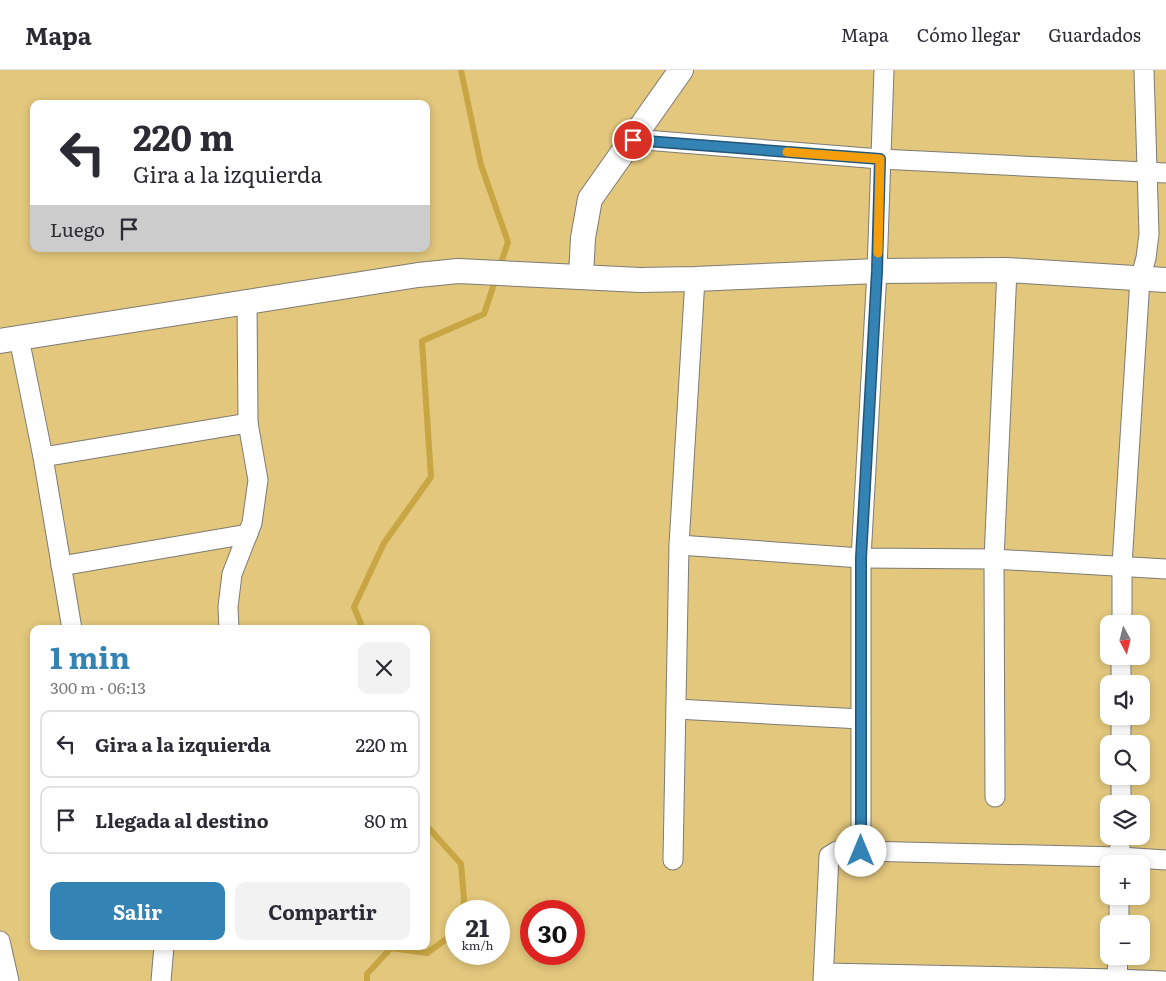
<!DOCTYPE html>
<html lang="es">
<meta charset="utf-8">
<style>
:root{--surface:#fff;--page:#f2f2f3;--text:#2b2b33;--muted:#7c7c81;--line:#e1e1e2;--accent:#3483b5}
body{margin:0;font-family:Literata,serif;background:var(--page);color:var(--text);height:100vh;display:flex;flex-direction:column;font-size:19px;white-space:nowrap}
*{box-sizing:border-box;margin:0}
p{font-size:16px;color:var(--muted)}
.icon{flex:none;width:28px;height:28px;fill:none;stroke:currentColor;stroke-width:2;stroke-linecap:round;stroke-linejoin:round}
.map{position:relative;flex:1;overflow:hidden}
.panel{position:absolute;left:30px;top:555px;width:400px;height:325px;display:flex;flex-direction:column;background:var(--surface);border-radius:10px;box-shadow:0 2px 8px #0003}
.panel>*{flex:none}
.guide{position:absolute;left:30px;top:30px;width:400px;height:152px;border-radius:10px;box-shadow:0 2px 8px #0003;background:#fff;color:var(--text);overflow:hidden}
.needle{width:32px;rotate:173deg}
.controls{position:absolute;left:1100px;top:545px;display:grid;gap:10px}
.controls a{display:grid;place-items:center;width:50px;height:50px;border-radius:10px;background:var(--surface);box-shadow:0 2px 8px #0003;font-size:25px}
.speed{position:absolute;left:445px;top:830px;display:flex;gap:10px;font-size:25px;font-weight:700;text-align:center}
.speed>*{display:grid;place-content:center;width:65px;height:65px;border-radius:50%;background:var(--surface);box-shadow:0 2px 8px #0003;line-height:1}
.speed small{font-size:12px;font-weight:400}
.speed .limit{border:8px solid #d22;background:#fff;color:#111}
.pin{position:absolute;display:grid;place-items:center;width:42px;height:42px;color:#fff;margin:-21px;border:2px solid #fff;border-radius:50%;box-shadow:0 1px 5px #0007}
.me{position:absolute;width:55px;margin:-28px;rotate:0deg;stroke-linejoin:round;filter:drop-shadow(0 0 4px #0008)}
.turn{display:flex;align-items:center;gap:18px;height:105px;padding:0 20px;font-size:22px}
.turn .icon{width:65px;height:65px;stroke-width:2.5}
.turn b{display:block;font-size:35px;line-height:42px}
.then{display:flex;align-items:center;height:48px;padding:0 20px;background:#0003;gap:10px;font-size:19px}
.round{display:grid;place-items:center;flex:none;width:52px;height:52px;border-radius:10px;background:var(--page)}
.headline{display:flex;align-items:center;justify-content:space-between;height:85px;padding:0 20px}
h1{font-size:30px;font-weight:700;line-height:38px;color:var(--accent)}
.action{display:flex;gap:10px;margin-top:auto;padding:10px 20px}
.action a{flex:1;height:58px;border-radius:10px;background:var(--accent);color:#fff;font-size:20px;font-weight:700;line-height:58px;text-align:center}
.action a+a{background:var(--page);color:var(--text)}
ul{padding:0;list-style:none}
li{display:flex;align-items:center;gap:15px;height:68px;margin:0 10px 8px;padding:0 10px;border:2px solid var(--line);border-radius:10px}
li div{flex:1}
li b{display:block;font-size:19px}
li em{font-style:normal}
header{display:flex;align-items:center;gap:30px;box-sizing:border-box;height:70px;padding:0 25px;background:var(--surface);border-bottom:1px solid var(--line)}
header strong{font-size:24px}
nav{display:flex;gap:28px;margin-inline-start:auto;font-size:18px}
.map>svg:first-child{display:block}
.green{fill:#e2c77c;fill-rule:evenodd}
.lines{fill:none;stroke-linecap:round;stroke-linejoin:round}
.stream{stroke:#c8a643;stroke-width:6}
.minor-casing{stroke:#7d7b74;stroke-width:21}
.tertiary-casing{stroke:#7d7b74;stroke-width:26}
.minor{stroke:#fff;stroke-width:19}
.tertiary{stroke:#fff;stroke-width:24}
.route-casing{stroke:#225576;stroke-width:12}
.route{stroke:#3483b5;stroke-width:9}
.slow{stroke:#f59e0b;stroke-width:9}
</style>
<header>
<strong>Mapa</strong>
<nav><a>Mapa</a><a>Cómo llegar</a><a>Guardados</a></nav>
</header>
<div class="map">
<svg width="1166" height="911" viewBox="0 0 1166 911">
<rect width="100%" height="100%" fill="#fdfaf3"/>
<path class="green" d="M0,0H1166V911H0ZM34,34H426V179H34ZM1109,554H1141V586H1109ZM34,559H426V876H34ZM1109,614H1141V646H1109ZM1109,674H1141V706H1109ZM1109,734H1141V766H1109ZM1109,794H1141V826H1109ZM456,841H499V884H456ZM531,841H574V884H531ZM1109,854H1141V886H1109Z"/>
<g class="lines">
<g class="stream">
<polyline points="461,0 481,95 508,172 499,199"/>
<polyline points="363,559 354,537 384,473 431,407 422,271 484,244 496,208"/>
<polyline points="426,755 461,794 464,828 463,841"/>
<polyline points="367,911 367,904 391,878 427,883 456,862"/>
</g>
<defs>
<g id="minor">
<polyline points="633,69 880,89 1166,103"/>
<polyline points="19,268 43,387 72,559"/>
<polyline points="43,387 248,353"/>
<polyline points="679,475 861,488 994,489 1166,499"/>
<polyline points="61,496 248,464"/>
<polyline points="1122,554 1122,495 1140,209 1146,188 1149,164 1144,0"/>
<polyline points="229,559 228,537 232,504 252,453 258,410 248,353 247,231"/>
<polyline points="1121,614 1121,586"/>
<polyline points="676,639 861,649"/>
<polyline points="1121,674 1121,646"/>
<polyline points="995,727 994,489 1007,200"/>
<polyline points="1121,734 1121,706"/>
<polyline points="861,781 861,488 877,201 884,0"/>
<polyline points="673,790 679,475 695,209"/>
<polyline points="1120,794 1120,766"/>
<polyline points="1119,854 1119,826"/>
<polyline points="0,871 9,911"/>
<polyline points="824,903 1117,909 1163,911"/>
<polyline points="161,911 164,876"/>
<polyline points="823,911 829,786 837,781 861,781 1120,787 1166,790"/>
<polyline points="1117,911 1118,886"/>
</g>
<g id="tertiary">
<polyline points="581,206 583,168 590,129 681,0"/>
<polyline points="0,271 418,205 458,201 640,210 695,209 877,201 1007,200 1166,210"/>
</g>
</defs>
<use href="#minor" class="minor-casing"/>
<use href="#tertiary" class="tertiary-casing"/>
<use href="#minor" class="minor"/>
<use href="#tertiary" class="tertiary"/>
</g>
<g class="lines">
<defs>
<polyline id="route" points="633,70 880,89 877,201 861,488 861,781"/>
</defs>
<use href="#route" class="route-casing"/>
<use href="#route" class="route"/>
<polyline class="slow" points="787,82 880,89 878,183"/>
</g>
</svg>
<div class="controls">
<a><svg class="needle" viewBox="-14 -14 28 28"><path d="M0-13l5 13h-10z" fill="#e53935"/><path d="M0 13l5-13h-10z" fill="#7c7c81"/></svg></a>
<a><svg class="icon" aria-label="sound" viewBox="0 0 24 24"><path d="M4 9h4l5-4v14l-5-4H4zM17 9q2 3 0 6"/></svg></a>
<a><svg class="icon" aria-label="search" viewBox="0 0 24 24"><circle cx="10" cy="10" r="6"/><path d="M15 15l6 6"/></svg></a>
<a><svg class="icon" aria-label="layers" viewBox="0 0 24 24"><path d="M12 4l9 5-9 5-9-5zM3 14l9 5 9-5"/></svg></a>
<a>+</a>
<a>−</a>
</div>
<div class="speed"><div>21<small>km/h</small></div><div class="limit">30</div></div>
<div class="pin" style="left:633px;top:70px;background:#d93025"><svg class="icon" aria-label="arrive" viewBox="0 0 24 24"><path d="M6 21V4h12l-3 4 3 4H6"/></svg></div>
<svg class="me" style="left:861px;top:781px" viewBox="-20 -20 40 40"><circle r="19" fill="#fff"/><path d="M0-13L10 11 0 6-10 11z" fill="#3483b5"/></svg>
<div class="guide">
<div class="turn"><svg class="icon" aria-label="left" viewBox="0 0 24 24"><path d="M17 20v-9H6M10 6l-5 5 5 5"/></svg><div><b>220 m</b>Gira a la izquierda</div></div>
<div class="then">Luego<svg class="icon" aria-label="arrive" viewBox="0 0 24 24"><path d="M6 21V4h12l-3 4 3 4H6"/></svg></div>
</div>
<section class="panel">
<div class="headline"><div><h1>1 min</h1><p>300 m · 06:13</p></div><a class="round"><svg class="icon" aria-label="close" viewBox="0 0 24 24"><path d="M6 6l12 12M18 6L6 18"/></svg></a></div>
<ul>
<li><svg class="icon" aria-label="left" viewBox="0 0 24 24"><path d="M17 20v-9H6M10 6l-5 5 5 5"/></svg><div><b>Gira a la izquierda</b></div><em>220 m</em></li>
<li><svg class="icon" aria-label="arrive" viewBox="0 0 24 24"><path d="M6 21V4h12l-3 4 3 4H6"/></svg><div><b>Llegada al destino</b></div><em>80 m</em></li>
</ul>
<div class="action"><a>Salir</a><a>Compartir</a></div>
</section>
</div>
